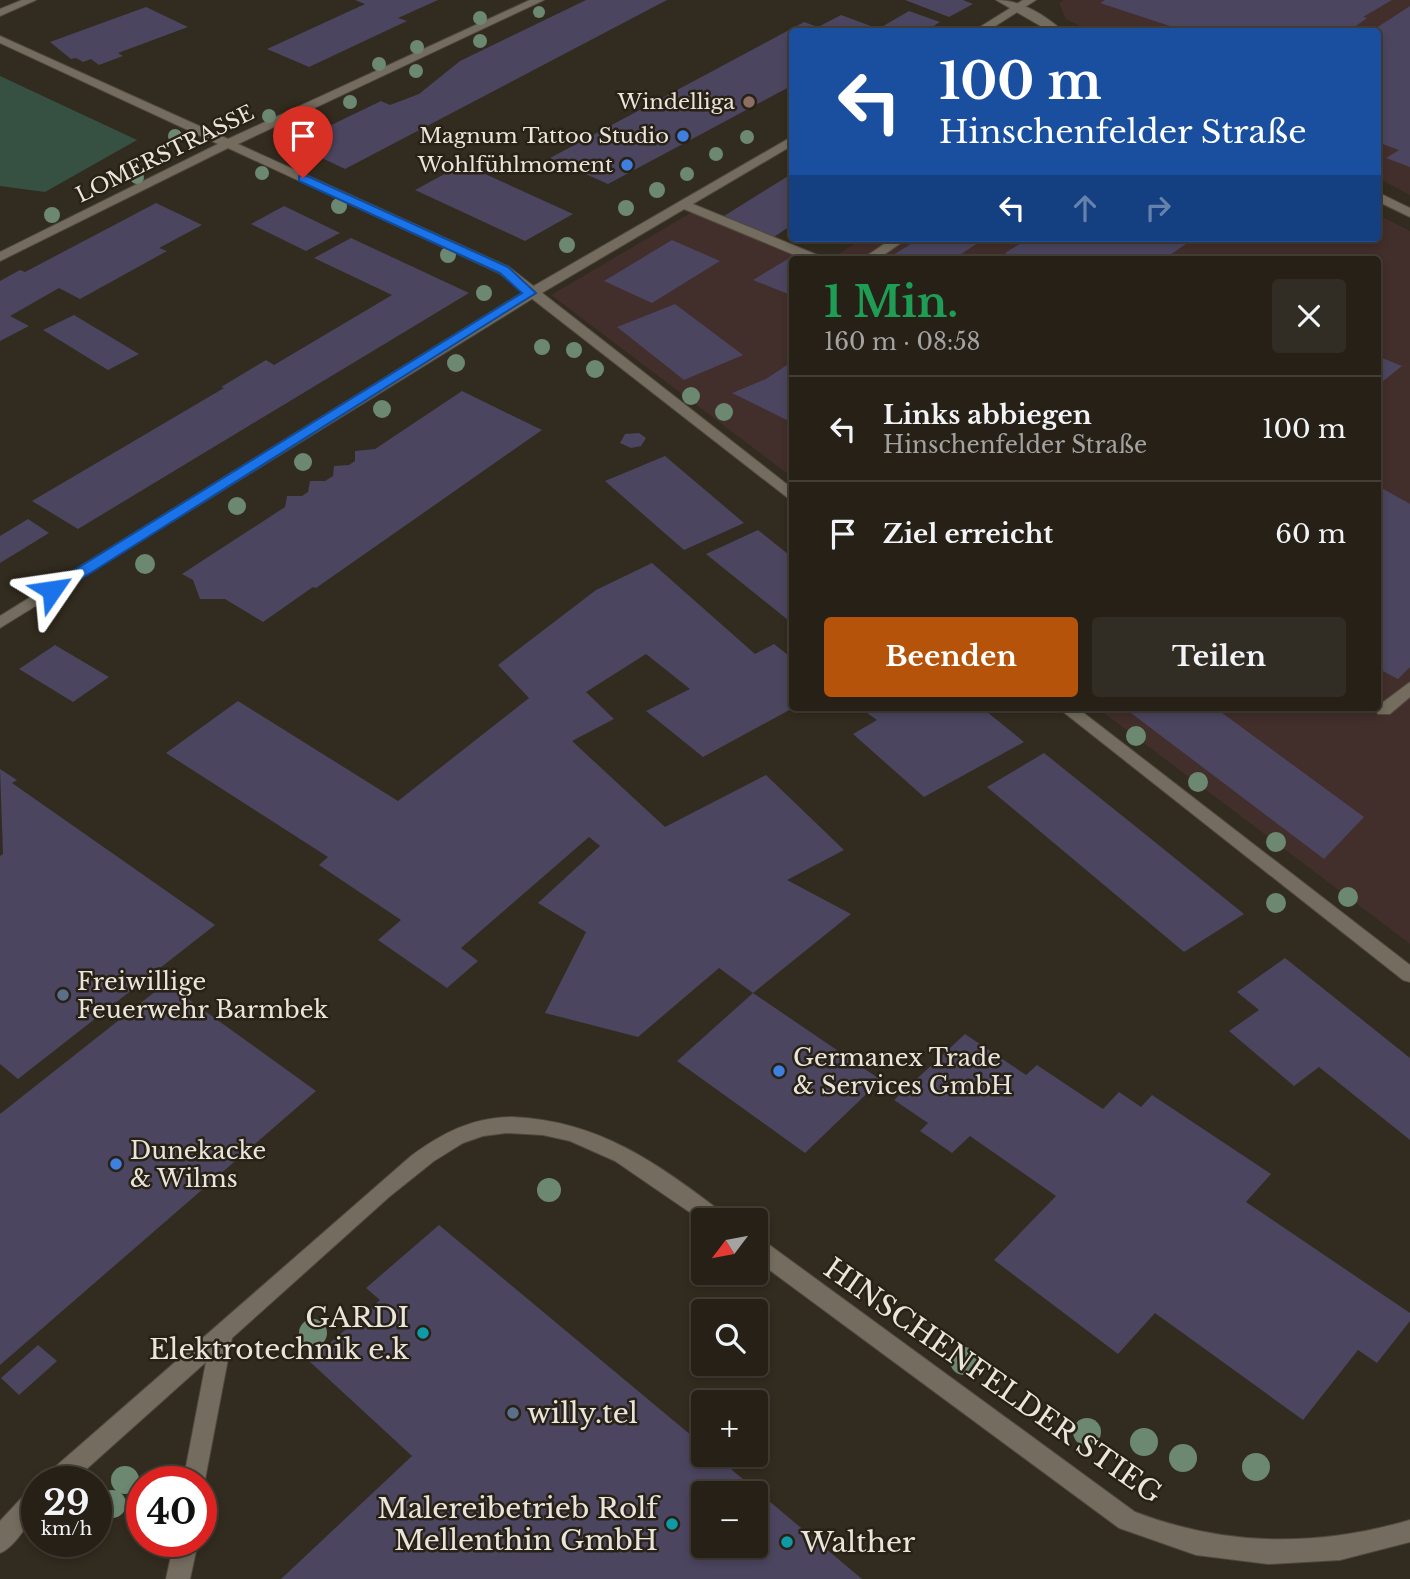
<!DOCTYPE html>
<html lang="de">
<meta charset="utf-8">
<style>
:root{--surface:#262017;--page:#322d24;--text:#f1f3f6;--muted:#a4a3a1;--line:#423e36;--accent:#b45309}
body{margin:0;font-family:"Libre Baskerville",serif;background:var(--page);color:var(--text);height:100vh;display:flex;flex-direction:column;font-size:26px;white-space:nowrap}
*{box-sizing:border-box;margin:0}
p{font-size:23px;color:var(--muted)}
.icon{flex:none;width:38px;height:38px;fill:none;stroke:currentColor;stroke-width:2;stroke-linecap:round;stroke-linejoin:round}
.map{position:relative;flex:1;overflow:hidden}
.side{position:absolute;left:789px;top:256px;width:592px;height:455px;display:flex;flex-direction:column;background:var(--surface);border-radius:7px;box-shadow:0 4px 10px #0003,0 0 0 2px var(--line)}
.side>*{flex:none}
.banner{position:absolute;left:789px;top:28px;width:592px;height:214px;border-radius:7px;box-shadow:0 4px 10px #0003,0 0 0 2px var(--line);background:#1a4fa0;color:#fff;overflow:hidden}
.needle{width:46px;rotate:238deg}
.fabs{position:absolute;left:691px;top:1208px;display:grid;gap:14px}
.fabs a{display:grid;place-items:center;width:77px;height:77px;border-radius:7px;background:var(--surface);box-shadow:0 4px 10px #0003,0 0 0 2px var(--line);font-size:35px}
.speed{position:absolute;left:21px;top:1466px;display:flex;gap:14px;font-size:35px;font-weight:700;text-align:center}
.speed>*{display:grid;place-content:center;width:91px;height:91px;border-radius:50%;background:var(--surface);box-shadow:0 4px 10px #0003,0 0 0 2px var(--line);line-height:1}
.speed small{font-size:18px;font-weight:400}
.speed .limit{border:10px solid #d22;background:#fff;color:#111}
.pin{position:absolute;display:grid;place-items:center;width:60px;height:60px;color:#fff;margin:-72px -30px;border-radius:50% 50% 50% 0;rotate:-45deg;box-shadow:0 0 7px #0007}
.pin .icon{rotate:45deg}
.me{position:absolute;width:77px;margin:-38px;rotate:58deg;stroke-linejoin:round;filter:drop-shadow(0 0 5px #0008)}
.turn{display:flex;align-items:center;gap:24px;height:147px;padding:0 35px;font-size:32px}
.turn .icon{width:91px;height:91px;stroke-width:2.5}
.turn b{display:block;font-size:49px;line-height:60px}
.lanes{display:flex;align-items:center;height:66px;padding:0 35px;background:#0003;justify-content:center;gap:35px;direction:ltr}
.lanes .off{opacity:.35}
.round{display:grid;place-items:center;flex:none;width:74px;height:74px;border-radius:7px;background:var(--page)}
.head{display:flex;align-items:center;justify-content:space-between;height:119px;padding:0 35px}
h1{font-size:42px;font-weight:800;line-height:52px;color:#1e9e55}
.primary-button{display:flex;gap:14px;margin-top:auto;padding:14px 35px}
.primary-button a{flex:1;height:80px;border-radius:7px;background:var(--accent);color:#fff;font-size:28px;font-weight:800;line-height:80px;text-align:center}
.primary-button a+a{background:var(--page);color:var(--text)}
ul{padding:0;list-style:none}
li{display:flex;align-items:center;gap:21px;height:105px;padding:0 35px;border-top:2px solid var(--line)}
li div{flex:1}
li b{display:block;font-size:26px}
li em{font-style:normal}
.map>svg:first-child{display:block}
.commercial{fill:#422e2b}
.green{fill:#365142}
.building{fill:#4b455f;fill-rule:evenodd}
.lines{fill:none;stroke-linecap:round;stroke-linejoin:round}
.lane-casing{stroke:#50493f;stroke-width:2}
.street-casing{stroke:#50493f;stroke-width:2}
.secondary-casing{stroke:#50493f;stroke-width:2}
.lane{fill:#746c5e;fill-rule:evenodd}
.street{fill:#746c5e;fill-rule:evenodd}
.secondary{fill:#746c5e;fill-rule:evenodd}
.tree{fill:#6c8871}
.route{fill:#1a73e8;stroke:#114b97;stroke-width:2}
.education-dot{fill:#8d6e63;stroke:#282115;stroke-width:2.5}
.shop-dot{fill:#3f7fe0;stroke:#282115;stroke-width:2.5}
.service-dot{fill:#5c6f8a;stroke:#282115;stroke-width:2.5}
.culture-dot{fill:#0f9aa8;stroke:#282115;stroke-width:2.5}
.labels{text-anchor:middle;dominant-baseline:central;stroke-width:5;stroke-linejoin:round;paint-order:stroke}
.far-poi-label{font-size:21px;fill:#e9e4dc;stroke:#282115;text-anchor:end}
.far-street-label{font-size:21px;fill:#e9e4dc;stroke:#282115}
.poi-label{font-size:24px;fill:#e9e4dc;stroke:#282115;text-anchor:start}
.near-poi-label{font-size:28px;fill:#e9e4dc;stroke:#282115;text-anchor:end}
.near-street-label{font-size:28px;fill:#e9e4dc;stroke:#282115}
</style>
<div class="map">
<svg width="1410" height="1579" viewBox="0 0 1410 1579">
<rect width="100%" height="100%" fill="#322b1f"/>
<g class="commercial">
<polygon points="1064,0 1410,0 1410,195 1377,178 1377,32 1090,31 1066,19 1059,3"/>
<polygon points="699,208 811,259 793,259 793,478 551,295"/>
<polygon points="1377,214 1410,231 1410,944 1096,707 1377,707 1377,259 830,259 864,238 1377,238"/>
</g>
<polygon class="green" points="0,76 137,140 45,192 0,186"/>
<g class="building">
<polygon points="355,0 438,0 398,18 407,21 309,67 267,49 365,4"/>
<polygon points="586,0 667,0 345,169 292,144 381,101 390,105 419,94 460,61"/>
<polygon points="905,0 963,0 973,4 949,17"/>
<polygon points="1105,0 1392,0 1363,17 1367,18 1348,32 1188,32 1100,3"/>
<polygon points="1410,6 1410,167 1386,158 1399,150 1377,142 1377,32 1370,32"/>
<polygon points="146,7 188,27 118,53 123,56 99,65 91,59 83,62 76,58 71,59 50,42"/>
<polygon points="909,11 940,22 924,32 878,29"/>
<polygon points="841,15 879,29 793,32 793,85 608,184 550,158 804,22 818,27"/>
<polygon points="463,164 573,214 525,241 415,190"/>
<polygon points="793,173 793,224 774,237 724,216"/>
<polygon points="156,203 202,225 159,248 167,251 80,299 59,288 10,316 29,326 0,341 0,281 20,270 25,272"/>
<polygon points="284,206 340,233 306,251 251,224"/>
<polygon points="351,238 469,293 78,529 32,501 224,388 221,387 266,360 274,365 392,295 314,258"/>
<polygon points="920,238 985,238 954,259 887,259"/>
<polygon points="1029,238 1173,238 1186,244 1170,255 1180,259 1019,259 1005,253"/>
<polygon points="672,240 720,261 652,303 604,281"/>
<polygon points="791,257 793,296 753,280"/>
<polygon points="675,304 743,355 684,380 617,327"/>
<polygon points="74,315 139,354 108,370 43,330"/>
<polygon points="1377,356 1402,366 1377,386"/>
<polygon points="793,361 793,423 732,393 766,379"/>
<polygon points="462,391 542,430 316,588 313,587 263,622 225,599 200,599 193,580 182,574 285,507 287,496 302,496 308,492 310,481 325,481 333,476 334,466 349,465 355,461 355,451 375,449"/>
<polygon points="639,433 646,438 641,446 631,448 620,443 625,434"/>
<polygon points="665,456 744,523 684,550 605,481"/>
<polygon points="1380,487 1410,504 1410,667 1398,679 1377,668 1377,489"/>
<polygon points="28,519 49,533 0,563 0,536"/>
<polygon points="758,530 793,558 793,624 706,554"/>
<polygon points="652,563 755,654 774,644 793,659 793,708 703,757 646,711 690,689 646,654 586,692 614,719 572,741 665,827 766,775 844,850 787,880 851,914 753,993 719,968 638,1037 545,1013 586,932 538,903 600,846 589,837 461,948 478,961 447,988 378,940 401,920 319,865 328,857 166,753 238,701 398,801 529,698 498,665 596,590"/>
<polygon points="55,645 109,677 73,702 19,669"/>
<polygon points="878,707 981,707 1024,742 924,797 853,734 877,720 867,713"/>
<polygon points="1123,707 1214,707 1364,817 1324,859"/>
<polygon points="1044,753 1140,830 1244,914 1184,952 987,787"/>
<polygon points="0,769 17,780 12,783 215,925 18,1079 0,1064 0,856 3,854"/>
<polygon points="1285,958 1410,1058 1410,1140 1319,1067 1294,1086 1229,1031 1259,1010 1237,992"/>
<polygon points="166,983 316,1091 0,1365 0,1114"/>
<polygon points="753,993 881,1080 805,1153 677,1061"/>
<polygon points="965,1034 1026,1075 1037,1065 1103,1109 1119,1092 1141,1107 1152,1095 1271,1174 1246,1202 1410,1313 1410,1321 1377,1363 1358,1350 1303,1420 1155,1313 1118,1354 994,1260 1056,1196 970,1136 952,1153 920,1131 928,1123 894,1100"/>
<path d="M439,1225L704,1446V1454H713L862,1579H281L412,1456L309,1361L380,1300L366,1288ZM704,1493H756V1545H704Z"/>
<polygon points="38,1345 57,1361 19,1395 1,1378"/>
</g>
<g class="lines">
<defs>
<g id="lane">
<polygon points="683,200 820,256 822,259 804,259 679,207 677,204"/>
<polygon points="893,238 908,238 878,259 862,259"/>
<polygon points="1410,682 1410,697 1390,714 1378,714 1376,710 1378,706"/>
</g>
<g id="street">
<polygon points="22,0 36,0 0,16 0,9"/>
<polygon points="530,0 544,0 238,144 509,267 793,489 793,502 499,273 228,148 0,261 0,252 218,144 0,43 0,36 228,139"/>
<path d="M996,0C1021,0 1045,15 1064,32H1051Z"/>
<polygon points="1377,192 1410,208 1410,217 1377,201"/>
<polygon points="1057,707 1076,707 1410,965 1410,982 1403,980"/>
<path d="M513,1117C600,1121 657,1163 724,1214L727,1220L704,1222L615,1161L570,1141L543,1135L506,1133L483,1136L463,1143L434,1161L389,1197L232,1338L203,1490L201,1482H183L206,1362L72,1482H43L47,1474L411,1156C442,1133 473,1117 513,1117Z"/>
<path d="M756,1239L764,1241L1135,1512C1227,1547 1317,1547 1410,1520V1542L1340,1560L1268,1564L1196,1555L1119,1528L756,1260Z"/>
<path d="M37,1487V1514C25,1526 15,1547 0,1553V1521L29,1490Z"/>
<polygon points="174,1542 198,1542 190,1579 166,1579"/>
</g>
<g id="secondary">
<polygon points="1023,0 1036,0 986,32 972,32"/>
<polygon points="793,136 793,145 535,297 0,628 0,616 525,291"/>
</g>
</defs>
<use href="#lane" class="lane-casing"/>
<use href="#street" class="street-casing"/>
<use href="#secondary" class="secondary-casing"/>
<use href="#lane" class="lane"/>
<use href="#street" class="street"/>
<use href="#secondary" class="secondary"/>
</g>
<g class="tree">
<circle cx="539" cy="12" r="6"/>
<circle cx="480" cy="18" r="7"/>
<circle cx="480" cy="41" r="7"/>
<circle cx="417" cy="47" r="7"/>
<circle cx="379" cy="64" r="7"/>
<circle cx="416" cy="71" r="7"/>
<circle cx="350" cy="102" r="7"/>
<circle cx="269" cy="116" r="7"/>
<circle cx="175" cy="136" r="7"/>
<circle cx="747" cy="137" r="7"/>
<circle cx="716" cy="154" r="7"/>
<circle cx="262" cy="173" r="7"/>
<circle cx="687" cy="174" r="7"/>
<circle cx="137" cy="177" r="7"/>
<circle cx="657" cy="190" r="8"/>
<circle cx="339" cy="206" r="8"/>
<circle cx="626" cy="208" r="8"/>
<circle cx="52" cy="215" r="8"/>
<circle cx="567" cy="245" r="8"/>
<circle cx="448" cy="255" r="8"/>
<circle cx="484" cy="293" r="8"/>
<circle cx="542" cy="347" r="8"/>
<circle cx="574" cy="350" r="8"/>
<circle cx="456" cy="363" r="9"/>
<circle cx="595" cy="369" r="9"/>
<circle cx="691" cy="396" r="9"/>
<circle cx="382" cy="409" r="9"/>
<circle cx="724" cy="412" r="9"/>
<circle cx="303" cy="462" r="9"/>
<circle cx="237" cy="506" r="9"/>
<circle cx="145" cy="564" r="10"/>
<circle cx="1136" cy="736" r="10"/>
<circle cx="1198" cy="782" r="10"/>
<circle cx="1276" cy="842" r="10"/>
<circle cx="1348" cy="897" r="10"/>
<circle cx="1276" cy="903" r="10"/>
<circle cx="549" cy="1190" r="12"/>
<circle cx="313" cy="1333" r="14"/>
<circle cx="964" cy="1361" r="14"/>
<circle cx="1087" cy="1432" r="14"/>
<circle cx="1144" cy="1442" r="14"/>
<circle cx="1183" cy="1458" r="14"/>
<circle cx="1256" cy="1467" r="14"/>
<circle cx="125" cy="1480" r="14"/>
<circle cx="112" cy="1504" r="14"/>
</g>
<polygon class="route" points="299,176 307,176 508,267 536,293 57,594 47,594 47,587 522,293 500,273 299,181"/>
<circle class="education-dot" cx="749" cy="102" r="7"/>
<g class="shop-dot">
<circle cx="683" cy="136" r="7"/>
<circle cx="627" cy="165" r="7"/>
<circle cx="779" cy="1071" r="7"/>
<circle cx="116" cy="1164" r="7"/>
</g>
<g class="service-dot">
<circle cx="63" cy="995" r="7"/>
<circle cx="513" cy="1413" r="7"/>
</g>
<g class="culture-dot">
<circle cx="423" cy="1333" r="7"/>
<circle cx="672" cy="1524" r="7"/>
<circle cx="787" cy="1542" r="7"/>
</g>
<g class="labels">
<g class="far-poi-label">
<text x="735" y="102">Windelliga</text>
<text x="669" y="136">Magnum Tattoo Studio</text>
<text x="613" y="165">Wohlfühlmoment</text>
</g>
<g class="far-street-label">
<text transform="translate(165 154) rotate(-26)">LOMERSTRASSE</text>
</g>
<g class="poi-label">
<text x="77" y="981">Freiwillige<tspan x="77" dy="28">Feuerwehr Barmbek</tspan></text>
<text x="793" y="1057">Germanex Trade<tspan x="793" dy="28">&amp; Services GmbH</tspan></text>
<text x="130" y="1150">Dunekacke<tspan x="130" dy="28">&amp; Wilms</tspan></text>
</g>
<g class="near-poi-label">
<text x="409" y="1317">GARDI<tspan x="409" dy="32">Elektrotechnik e.k</tspan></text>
<text x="527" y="1413" text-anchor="start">willy.tel</text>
<text x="658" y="1508">Malereibetrieb Rolf<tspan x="658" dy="32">Mellenthin GmbH</tspan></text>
<text x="801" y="1542" text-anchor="start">Walther</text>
</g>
<g class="near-street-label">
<text transform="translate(993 1381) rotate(35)">HINSCHENFELDER STIEG</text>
</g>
</g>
</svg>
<div class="fabs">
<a><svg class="needle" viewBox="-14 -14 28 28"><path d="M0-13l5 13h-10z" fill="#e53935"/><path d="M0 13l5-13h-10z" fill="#a4a3a1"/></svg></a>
<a><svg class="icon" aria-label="search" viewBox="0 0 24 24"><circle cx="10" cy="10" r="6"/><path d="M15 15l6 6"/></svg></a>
<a>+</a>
<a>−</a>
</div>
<div class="speed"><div>29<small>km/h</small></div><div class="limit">40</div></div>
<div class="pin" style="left:303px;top:178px;background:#d93025"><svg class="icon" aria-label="arrive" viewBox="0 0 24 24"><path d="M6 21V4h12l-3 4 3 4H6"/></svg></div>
<svg class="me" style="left:52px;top:590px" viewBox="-20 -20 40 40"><path d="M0-17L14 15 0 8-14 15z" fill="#1a73e8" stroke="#fff" stroke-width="4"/></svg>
<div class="banner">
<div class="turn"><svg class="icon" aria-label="left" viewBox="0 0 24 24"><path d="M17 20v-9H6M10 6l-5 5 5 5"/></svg><div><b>100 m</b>Hinschenfelder Straße</div></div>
<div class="lanes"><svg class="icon" aria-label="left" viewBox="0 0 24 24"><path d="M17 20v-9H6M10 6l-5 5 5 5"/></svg><svg class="icon off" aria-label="ahead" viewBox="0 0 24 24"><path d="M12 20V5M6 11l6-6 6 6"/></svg><svg class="icon off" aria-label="right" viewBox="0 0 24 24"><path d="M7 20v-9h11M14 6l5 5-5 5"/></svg></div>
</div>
<section class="side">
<div class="head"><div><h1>1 Min.</h1><p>160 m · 08:58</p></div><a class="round"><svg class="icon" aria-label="close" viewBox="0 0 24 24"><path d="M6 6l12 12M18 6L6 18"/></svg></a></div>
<ul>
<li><svg class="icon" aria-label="left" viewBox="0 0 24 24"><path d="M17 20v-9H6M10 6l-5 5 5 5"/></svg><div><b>Links abbiegen</b><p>Hinschenfelder Straße</p></div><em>100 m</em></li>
<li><svg class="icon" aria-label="arrive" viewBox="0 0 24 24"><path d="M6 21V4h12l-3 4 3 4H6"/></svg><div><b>Ziel erreicht</b></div><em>60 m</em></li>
</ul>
<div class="primary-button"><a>Beenden</a><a>Teilen</a></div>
</section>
</div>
